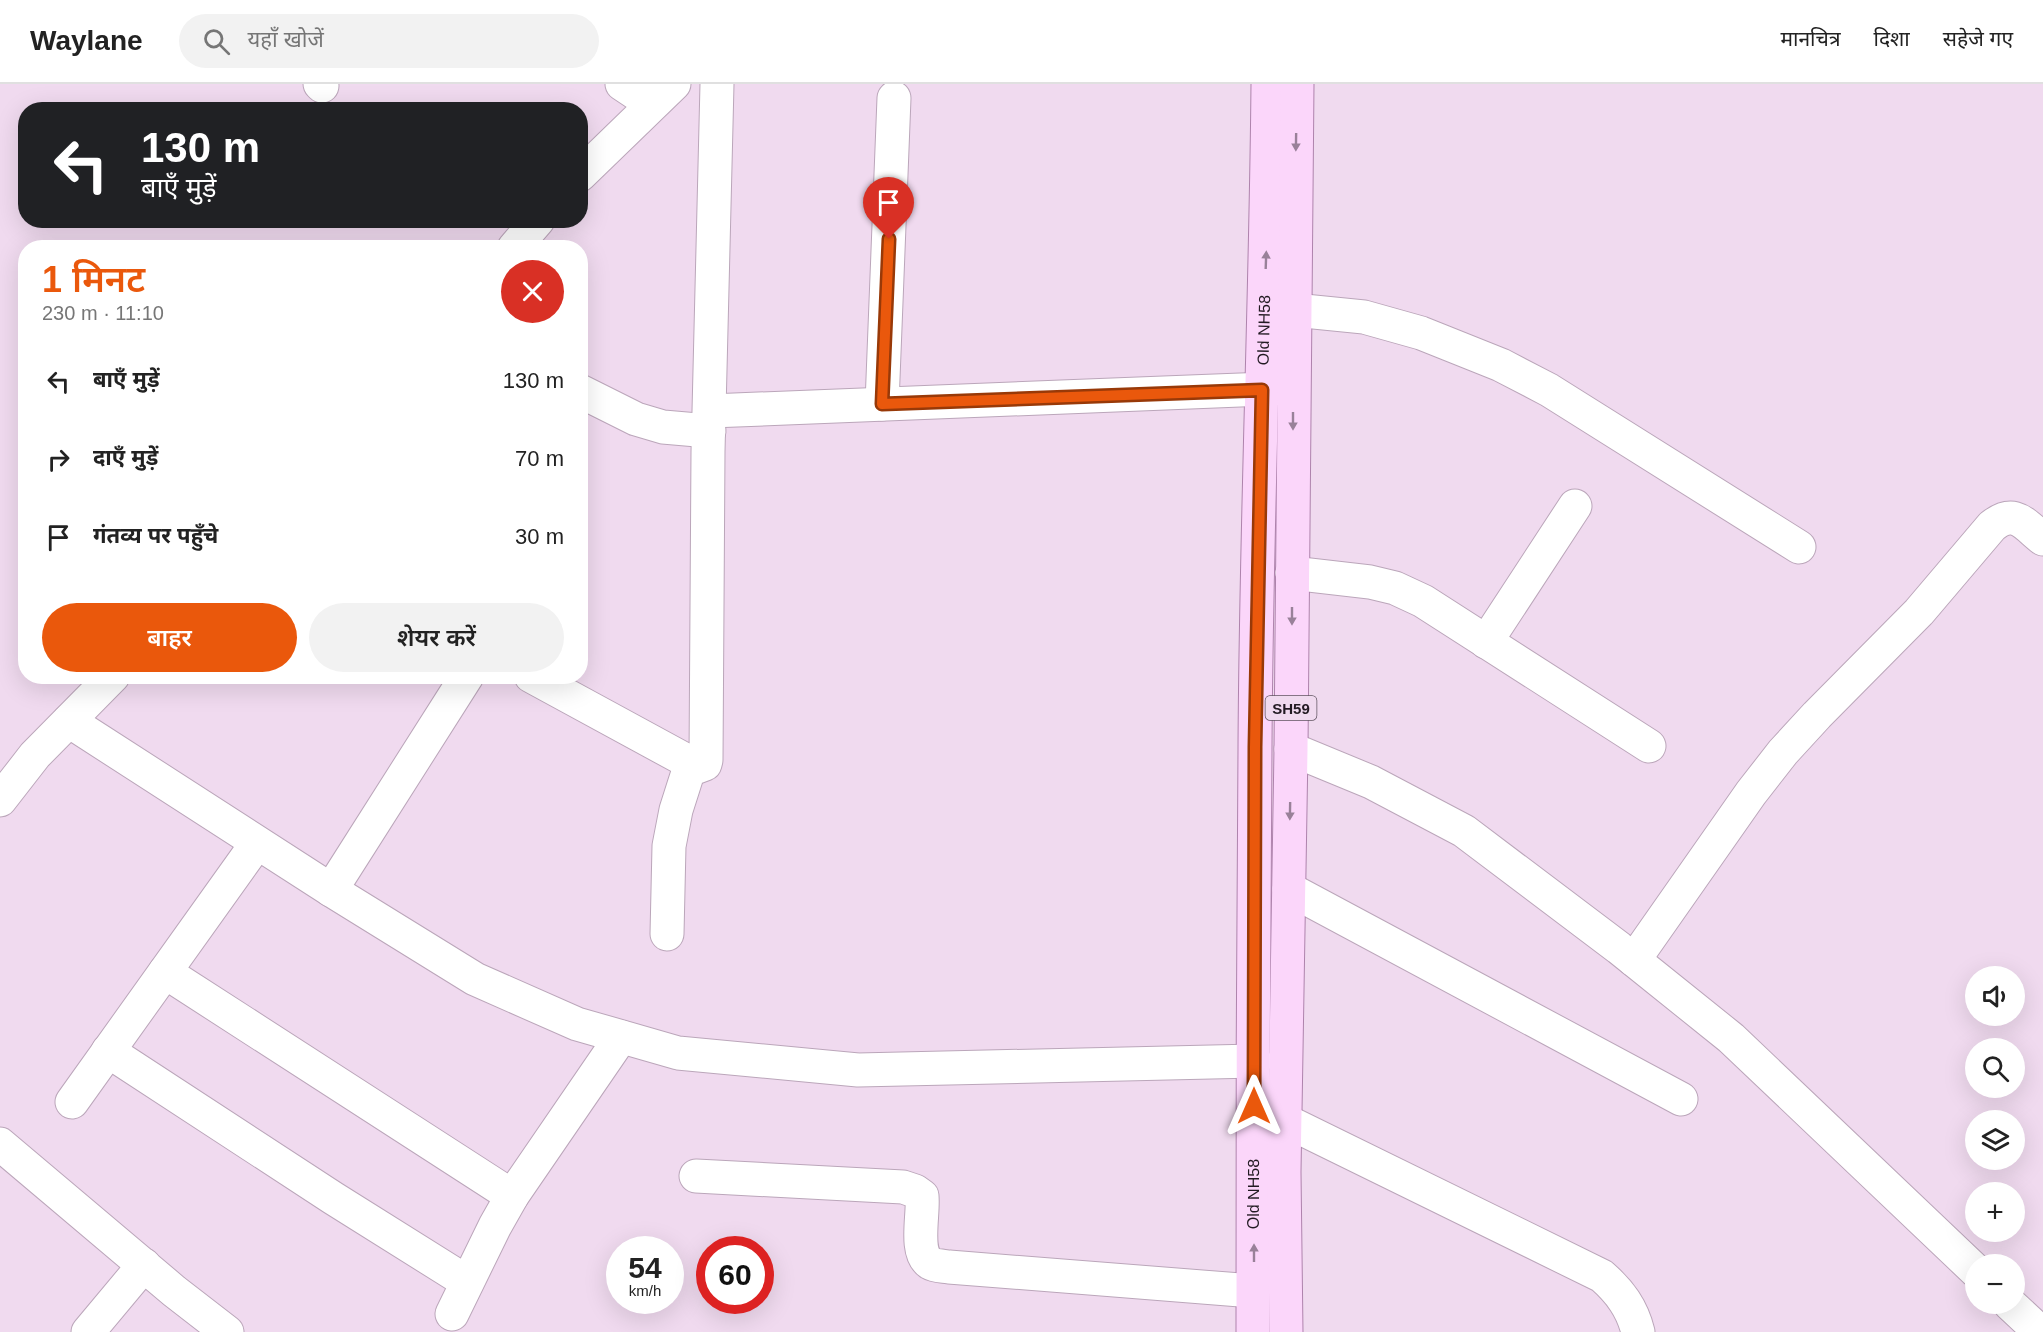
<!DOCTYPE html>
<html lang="hi">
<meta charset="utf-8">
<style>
:root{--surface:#fff;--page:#f2f2f2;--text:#222;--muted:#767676;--line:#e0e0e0;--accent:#ea580c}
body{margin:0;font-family:Arial,"Noto Sans Devanagari",sans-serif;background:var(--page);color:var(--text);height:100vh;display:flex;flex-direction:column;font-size:22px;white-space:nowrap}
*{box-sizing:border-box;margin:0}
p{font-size:20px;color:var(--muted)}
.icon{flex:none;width:33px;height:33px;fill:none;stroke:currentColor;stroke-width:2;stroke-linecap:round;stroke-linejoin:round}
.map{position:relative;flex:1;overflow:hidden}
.panel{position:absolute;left:18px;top:156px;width:570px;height:444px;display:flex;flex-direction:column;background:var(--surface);border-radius:24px;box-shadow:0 6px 24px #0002}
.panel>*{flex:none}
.top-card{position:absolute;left:18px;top:18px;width:570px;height:126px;border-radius:24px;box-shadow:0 6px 24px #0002;background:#202124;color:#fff;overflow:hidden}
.tools{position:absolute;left:1965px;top:882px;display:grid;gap:12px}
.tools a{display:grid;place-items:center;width:60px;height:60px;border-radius:50%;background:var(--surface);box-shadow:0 6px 24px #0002;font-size:30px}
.speed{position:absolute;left:606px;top:1152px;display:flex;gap:12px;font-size:30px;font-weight:700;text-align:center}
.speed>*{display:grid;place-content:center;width:78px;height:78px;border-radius:50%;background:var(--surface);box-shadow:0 6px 24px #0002;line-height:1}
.speed small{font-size:15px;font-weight:400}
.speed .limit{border:9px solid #d22;background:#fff;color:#111}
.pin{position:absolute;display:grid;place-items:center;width:51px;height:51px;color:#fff;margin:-62px -26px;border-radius:50% 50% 50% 0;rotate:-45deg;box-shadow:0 0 6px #0007}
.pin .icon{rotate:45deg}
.me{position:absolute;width:66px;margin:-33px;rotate:0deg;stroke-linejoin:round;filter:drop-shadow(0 0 4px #0008)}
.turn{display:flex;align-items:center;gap:21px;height:126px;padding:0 24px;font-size:27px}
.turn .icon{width:78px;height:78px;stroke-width:2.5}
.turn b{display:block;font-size:42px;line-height:51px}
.round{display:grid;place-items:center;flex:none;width:63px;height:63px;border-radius:32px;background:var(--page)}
.summary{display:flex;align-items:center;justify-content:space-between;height:102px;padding:0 24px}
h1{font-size:36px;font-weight:600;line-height:45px;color:var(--accent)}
.cta{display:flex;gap:12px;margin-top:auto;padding:12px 24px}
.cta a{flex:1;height:69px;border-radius:36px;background:var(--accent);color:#fff;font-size:24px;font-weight:600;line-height:69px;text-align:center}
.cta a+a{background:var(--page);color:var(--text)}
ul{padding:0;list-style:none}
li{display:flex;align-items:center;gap:18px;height:78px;padding:0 24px}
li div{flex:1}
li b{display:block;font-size:22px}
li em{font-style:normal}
header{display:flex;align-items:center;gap:36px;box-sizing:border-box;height:84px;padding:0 30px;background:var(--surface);border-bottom:2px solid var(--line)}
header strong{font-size:28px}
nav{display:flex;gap:33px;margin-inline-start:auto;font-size:21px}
.search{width:420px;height:54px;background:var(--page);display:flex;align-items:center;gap:15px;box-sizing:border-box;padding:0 21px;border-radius:33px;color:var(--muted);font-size:22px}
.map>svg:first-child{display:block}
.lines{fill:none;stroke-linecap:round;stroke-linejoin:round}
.minor-casing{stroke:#bba6ba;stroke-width:35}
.major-casing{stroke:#ae83ac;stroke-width:35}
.minor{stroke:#fff;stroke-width:33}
.major{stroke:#fbd6fa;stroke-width:33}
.oneway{fill:#998199}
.route-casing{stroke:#983908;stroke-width:15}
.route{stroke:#ea580c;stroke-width:10}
.labels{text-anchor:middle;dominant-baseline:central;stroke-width:4.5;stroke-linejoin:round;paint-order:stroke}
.shield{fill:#f0daef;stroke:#605460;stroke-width:1.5}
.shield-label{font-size:15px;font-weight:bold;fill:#221a22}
.street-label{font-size:16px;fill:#221a22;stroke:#f0daef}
</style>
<header>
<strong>Waylane</strong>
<div class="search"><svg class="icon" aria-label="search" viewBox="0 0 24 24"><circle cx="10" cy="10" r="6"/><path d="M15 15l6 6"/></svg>यहाँ खोजें</div>
<nav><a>मानचित्र</a><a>दिशा</a><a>सहेजे गए</a></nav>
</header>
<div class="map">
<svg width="2043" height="1248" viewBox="0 0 2043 1248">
<rect width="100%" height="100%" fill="#f0daef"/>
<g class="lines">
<defs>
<g id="minor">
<polyline points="320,0 322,2"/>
<polyline points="622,0 652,20"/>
<polyline points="580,91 674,0"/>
<polyline points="514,164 538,136"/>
<polyline points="1294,226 1364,233 1421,249 1501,281 1549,306 1799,463"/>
<polyline points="580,307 636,335 663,343 709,347"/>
<polyline points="882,320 894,14"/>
<polyline points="710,327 1291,304"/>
<polyline points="1292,489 1370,498 1395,504 1423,517 1649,662"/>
<polyline points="1486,558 1575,422"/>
<polyline points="531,592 691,679 697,683 705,680 706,676 708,368 717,0"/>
<polyline points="69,637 331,806 475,895 577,940 678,969 858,986 1255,977"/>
<polyline points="1291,665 1371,698 1464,747 1619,864 1731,954 1976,1187"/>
<polyline points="0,716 35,671 113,592"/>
<polyline points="1289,805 1681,1015"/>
<polyline points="331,806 467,592"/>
<polyline points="667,850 669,762 676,726 691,679"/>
<path d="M1634,876L1751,709L1783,668L1817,631L1919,528L1992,442C2015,424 2024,440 2043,455"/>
<polyline points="165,888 512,1112"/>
<polyline points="108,967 333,1114 467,1198"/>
<polyline points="72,1018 257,759"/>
<path d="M1286,1037L1602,1192C1620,1208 1632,1224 1638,1248"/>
<polyline points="0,1060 174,1207 227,1248"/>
<path d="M696,1092L903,1103L915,1107L922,1112C924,1130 914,1168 930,1179C935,1182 943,1182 949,1183L1253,1207"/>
<polyline points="2010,1220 2040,1248"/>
<polyline points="452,1230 495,1142 512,1112 621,953"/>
<polyline points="88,1248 144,1181"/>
</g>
<g id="major">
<path id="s1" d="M1253,1248C1253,1054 1253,859 1255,665C1256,443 1266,222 1268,0"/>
<polyline points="1286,1248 1284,1088 1291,665 1297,0"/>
</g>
</defs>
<use href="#minor" class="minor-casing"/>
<use href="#major" class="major-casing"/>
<use href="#minor" class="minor"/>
<use href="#major" class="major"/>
</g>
<defs><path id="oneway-solid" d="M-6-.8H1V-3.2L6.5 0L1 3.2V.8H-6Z" transform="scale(1.5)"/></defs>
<g class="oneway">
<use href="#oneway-solid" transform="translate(1296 58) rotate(91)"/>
<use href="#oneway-solid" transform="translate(1266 176) rotate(-88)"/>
<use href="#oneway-solid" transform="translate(1293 337) rotate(90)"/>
<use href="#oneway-solid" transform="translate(1292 532) rotate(90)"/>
<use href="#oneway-solid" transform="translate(1290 727) rotate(91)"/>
<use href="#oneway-solid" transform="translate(1254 1169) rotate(-90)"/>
</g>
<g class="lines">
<defs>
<polyline id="route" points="889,155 882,320 1262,306 1255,663 1254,1022"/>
</defs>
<use href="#route" class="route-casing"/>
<use href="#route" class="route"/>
</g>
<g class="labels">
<rect class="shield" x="1265.5" y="612" width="51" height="24" rx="4.5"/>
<g class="shield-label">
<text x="1291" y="624">SH59</text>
</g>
<g class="street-label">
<text stroke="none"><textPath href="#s1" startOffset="1002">Old NH58</textPath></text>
<text stroke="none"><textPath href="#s1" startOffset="138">Old NH58</textPath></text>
</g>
</g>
</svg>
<div class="tools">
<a><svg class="icon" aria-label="sound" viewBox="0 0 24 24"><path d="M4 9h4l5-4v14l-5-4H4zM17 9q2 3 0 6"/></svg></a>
<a><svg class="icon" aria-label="search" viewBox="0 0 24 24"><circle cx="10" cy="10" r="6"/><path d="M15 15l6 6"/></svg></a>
<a><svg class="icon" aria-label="layers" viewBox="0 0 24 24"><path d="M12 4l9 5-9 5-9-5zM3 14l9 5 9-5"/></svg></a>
<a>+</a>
<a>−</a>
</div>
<div class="speed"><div>54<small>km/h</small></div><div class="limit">60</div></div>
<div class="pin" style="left:889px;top:155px;background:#d93025"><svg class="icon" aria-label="arrive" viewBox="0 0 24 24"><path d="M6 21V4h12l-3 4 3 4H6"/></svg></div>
<svg class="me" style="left:1254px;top:1022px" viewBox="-20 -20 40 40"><path d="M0-17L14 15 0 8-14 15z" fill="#ea580c" stroke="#fff" stroke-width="4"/></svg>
<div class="top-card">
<div class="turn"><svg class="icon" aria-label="left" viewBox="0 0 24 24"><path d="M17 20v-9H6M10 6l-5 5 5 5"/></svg><div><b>130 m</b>बाएँ मुड़ें</div></div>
</div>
<section class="panel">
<div class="summary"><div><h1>1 मिनट</h1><p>230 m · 11:10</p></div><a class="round" style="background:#d93025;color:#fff"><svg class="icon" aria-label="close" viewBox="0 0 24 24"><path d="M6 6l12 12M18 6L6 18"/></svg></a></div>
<ul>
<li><svg class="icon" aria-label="left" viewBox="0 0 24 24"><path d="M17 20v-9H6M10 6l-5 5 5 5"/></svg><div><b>बाएँ मुड़ें</b></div><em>130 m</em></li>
<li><svg class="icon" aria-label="right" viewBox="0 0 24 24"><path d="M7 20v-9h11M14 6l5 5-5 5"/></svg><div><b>दाएँ मुड़ें</b></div><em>70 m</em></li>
<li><svg class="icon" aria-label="arrive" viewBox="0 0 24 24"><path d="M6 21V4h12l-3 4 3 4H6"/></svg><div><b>गंतव्य पर पहुँचे</b></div><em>30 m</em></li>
</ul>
<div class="cta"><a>बाहर</a><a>शेयर करें</a></div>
</section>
</div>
